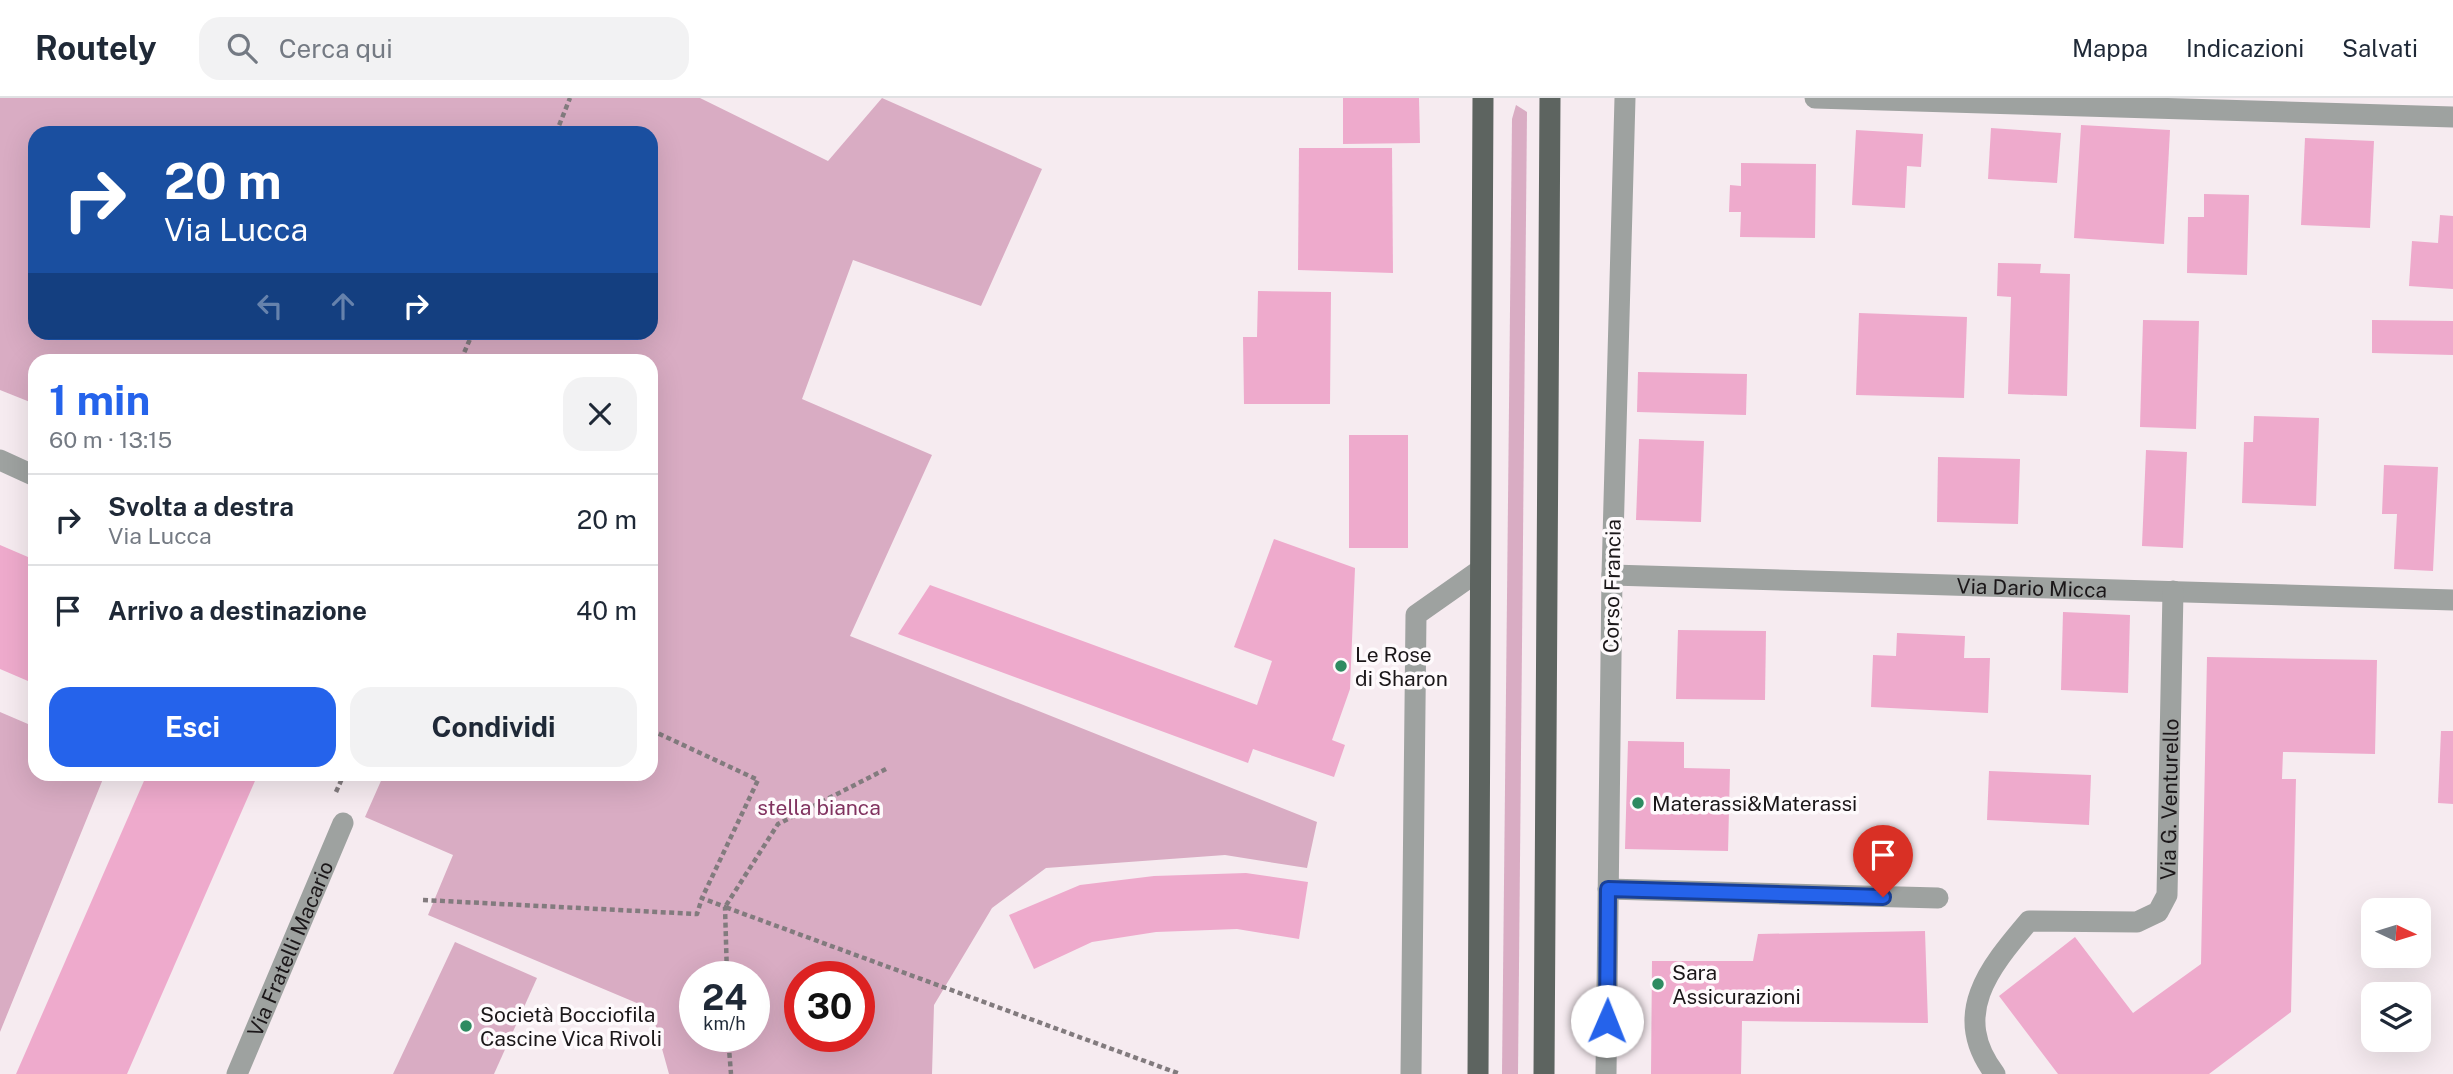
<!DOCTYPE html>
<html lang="it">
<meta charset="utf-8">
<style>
:root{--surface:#fff;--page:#f2f2f3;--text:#1f2937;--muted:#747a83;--line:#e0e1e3;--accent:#2563eb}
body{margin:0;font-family:"Public Sans",sans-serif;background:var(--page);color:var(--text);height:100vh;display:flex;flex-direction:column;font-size:26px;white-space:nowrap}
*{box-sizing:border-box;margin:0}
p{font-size:23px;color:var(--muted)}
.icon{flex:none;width:38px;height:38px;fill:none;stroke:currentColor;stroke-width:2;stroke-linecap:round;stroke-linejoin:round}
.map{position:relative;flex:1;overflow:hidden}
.details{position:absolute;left:28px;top:256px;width:630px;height:427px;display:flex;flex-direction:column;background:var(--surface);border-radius:21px;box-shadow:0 7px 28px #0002}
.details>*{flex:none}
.hud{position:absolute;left:28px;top:28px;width:630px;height:214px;border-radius:21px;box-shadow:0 7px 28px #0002;background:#1a4fa0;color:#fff;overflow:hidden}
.needle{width:46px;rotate:94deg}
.tools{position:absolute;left:2361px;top:800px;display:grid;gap:14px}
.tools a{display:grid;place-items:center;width:70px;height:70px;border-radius:14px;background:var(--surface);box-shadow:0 7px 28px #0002;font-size:35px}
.speed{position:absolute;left:679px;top:863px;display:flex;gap:14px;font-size:35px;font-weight:700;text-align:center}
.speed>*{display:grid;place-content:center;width:91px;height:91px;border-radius:50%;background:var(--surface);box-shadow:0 7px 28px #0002;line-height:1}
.speed small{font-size:18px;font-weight:400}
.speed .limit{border:10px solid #d22;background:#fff;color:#111}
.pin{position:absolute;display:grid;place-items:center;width:60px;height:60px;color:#fff;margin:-72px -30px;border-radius:50% 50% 50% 0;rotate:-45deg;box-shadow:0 0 7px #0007}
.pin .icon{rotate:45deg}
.me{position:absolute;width:77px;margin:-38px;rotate:1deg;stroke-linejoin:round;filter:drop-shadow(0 0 5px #0008)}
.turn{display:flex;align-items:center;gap:24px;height:147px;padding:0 21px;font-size:32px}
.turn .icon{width:91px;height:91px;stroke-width:2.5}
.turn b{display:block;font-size:49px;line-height:60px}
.lanes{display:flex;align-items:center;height:66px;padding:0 21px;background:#0003;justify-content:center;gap:35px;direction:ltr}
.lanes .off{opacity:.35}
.round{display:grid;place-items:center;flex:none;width:74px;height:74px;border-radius:21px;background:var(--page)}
.overview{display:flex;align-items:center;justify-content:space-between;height:119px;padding:0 21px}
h1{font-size:42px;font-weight:700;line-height:52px;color:var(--accent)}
.button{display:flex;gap:14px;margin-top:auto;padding:14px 21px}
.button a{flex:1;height:80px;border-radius:21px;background:var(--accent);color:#fff;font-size:28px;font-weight:700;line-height:80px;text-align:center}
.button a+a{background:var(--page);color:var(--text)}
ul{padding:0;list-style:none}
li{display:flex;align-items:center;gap:21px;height:91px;padding:0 21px;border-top:2px solid var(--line)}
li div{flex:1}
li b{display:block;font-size:26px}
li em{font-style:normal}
header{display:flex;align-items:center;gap:42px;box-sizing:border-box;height:98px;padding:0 35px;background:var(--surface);border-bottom:2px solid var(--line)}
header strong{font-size:33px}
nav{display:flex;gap:38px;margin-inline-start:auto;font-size:24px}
.search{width:490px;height:63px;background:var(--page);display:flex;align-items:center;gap:18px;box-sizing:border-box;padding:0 24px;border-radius:21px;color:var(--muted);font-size:26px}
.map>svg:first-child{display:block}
.green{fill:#d9acc3;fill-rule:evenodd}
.building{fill:#eac}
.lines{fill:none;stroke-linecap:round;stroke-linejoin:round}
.path{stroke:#827b7e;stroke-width:4.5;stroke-dasharray:5 3.5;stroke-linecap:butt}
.minor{stroke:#9ea2a0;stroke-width:21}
.major{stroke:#5d6460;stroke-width:21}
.route-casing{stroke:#184099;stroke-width:18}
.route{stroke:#2563eb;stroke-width:12}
.poi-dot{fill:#2e8b61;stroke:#fefafc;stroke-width:2.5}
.labels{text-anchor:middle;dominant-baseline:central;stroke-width:7;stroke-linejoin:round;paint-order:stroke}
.street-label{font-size:21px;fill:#1b1719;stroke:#fefafc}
.poi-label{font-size:21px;fill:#1b1719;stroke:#fefafc;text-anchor:start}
.park-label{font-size:21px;fill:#80325f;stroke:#fefafc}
</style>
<header>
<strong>Routely</strong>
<div class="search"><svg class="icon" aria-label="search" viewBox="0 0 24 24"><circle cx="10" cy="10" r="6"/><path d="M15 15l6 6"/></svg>Cerca qui</div>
<nav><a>Mappa</a><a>Indicazioni</a><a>Salvati</a></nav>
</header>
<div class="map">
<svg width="2453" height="976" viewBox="0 0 2453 976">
<rect width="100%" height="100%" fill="#f6ebf0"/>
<g class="green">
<path d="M0,0H700L828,63L882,0L1042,71L981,208L853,162L802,301L932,357L850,538L1317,724L1307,770L1225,757L1046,770L992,810L934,907L932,976H669L651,911L428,817L453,757L365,719L384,676H651V262H35V306L0,292ZM35,35H651V234H35ZM754,878V938H695V878ZM859,878V938H800V878Z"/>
<polygon points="1516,7 1527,14 1518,976 1502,976 1512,21"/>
<polygon points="0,614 35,629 35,676 105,676 0,934"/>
<polygon points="455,844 537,880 494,976 393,976"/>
</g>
<g class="building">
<polygon points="1343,0 1419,0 1420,45 1343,46"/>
<polygon points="2081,27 2170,32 2164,146 2074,140"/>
<polygon points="1991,30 2061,35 2057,85 1988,81"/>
<polygon points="1856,32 1923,36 1921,69 1907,68 1905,110 1852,107"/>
<polygon points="2305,40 2374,43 2370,130 2301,127"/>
<polygon points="1299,50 1392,50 1393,175 1298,172"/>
<polygon points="1741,65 1816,66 1815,140 1740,139 1741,114 1729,114 1730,87 1741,88"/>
<polygon points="2204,96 2249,97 2247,177 2187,175 2188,119 2204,119"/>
<polygon points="2440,117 2453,118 2453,191 2409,188 2412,143 2438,145"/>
<polygon points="1998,165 2041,166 2040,175 2070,176 2067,298 2008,296 2011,199 1997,198"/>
<polygon points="1258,193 1331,194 1330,306 1244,306 1243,239 1257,239"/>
<polygon points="1859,215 1967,219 1964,300 1856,297"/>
<polygon points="2143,222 2199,223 2196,331 2140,329"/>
<polygon points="2372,222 2453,223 2453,257 2372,255"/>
<polygon points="1638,274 1747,276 1746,317 1637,314"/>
<polygon points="2254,318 2319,320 2316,408 2242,405 2244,344 2253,344"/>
<rect x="1349" y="337" width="59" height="113"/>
<polygon points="1639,341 1704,343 1701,424 1636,422"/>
<polygon points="2146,352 2187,354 2183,450 2142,448"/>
<polygon points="1938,359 2020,361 2018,426 1937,424"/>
<polygon points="2384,367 2438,369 2433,473 2394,471 2397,416 2382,416"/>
<polygon points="1274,441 1355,470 1350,591 1332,642 1345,647 1334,679 1253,651 1248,665 898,536 930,487 1257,607 1272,563 1234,549"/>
<polygon points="0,447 35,462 35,586 0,571"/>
<polygon points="2063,514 2130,517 2128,595 2061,592"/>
<polygon points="1678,532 1766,533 1765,602 1676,601"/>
<polygon points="1897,535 1965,538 1964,560 1990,560 1988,615 1871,609 1873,557 1896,558"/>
<polygon points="2207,559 2377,562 2375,656 2283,654 2282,681 2296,681 2291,914 2209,976 2058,976 1999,898 2075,839 2133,915 2201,866"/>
<polygon points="2441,633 2453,633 2453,706 2438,705"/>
<polygon points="1628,643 1684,644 1684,670 1730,671 1728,753 1625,751"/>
<polygon points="1989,673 2091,677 2089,727 1987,722"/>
<polygon points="147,676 258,676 127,976 16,976"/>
<polygon points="1246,775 1308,784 1299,841 1237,831 1156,834 1092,844 1034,871 1009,817 1080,787 1154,778"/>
<polygon points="1925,833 1928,925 1742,923 1741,976 1651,976 1652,863 1753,863 1758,836"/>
</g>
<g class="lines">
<g class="path">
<polyline points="556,35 570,0"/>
<polyline points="461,262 473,234"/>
<polyline points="651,632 758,682 702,800 725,809 727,878"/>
<polyline points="886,671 778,726 725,809 1180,976"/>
<polyline points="336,694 344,676"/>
<polyline points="423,802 697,816 702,800"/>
<polyline points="728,938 731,976"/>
</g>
<g class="minor">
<polyline points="1815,0 2453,19"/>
<polyline points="0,362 35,378"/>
<path id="s1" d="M1612,477L2453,502"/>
<polyline points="1608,791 1938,800"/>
<path id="s2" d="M237,976L343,725"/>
<polyline points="1411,976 1416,517 1480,472"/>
<polyline points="1606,976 1612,477 1625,0"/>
<path id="s3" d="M1995,976C1950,917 1989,870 2029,823L2137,824L2158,814L2167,797L2173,493"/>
</g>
<g class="major">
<polyline points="1478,976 1483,0"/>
<polyline points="1544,976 1550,0"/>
</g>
</g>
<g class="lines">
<defs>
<polyline id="route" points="1607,923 1608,791 1883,799"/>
</defs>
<use href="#route" class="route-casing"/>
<use href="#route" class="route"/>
</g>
<g class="poi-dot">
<circle cx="1341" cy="568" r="7"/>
<circle cx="1638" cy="705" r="7"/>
<circle cx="1658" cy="886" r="7"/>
<circle cx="466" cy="928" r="7"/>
</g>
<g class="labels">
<g class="street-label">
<text transform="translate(1612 488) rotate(-89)">Corso Francia</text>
<text stroke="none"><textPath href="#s1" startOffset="420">Via Dario Micca</textPath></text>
<text stroke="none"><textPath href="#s3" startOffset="420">Via G. Venturello</textPath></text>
<text stroke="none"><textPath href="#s2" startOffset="136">Via Fratelli Macario</textPath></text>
</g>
<g class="poi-label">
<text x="1355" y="556">Le Rose<tspan x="1355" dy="24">di Sharon</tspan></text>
<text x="1652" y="705">Materassi&amp;Materassi</text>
<text x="1672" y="874">Sara<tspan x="1672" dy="24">Assicurazioni</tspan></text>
<text x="480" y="916">Società Bocciofila<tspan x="480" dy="24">Cascine Vica Rivoli</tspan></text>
</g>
<g class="park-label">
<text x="819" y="709">stella bianca</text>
</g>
</g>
</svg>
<div class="tools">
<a><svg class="needle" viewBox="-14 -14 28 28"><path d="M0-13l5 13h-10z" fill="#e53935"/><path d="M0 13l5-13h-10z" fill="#747a83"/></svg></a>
<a><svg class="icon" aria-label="layers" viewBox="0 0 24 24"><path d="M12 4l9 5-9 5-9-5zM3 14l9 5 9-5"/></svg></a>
</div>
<div class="speed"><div>24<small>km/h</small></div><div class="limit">30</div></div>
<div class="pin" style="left:1883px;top:799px;background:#d93025"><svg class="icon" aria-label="arrive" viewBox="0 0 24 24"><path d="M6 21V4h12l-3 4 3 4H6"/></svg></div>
<svg class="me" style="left:1607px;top:923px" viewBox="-20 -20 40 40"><circle r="19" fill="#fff"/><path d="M0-13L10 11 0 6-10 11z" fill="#2563eb"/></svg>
<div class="hud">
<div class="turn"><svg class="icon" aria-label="right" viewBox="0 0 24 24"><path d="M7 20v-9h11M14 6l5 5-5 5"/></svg><div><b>20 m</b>Via Lucca</div></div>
<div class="lanes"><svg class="icon off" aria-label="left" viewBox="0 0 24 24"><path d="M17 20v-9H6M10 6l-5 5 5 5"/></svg><svg class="icon off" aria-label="ahead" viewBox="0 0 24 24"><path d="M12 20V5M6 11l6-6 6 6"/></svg><svg class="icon" aria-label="right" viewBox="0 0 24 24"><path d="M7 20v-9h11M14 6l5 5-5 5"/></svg></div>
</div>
<section class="details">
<div class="overview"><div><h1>1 min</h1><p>60 m · 13:15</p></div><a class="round"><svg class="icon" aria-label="close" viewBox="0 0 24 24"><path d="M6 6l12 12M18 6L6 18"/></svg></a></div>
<ul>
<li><svg class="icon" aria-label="right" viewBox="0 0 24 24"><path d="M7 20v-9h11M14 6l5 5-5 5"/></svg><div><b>Svolta a destra</b><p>Via Lucca</p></div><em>20 m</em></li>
<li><svg class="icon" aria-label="arrive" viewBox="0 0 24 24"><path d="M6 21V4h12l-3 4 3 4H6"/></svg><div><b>Arrivo a destinazione</b></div><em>40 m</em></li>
</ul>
<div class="button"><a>Esci</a><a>Condividi</a></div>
</section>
</div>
